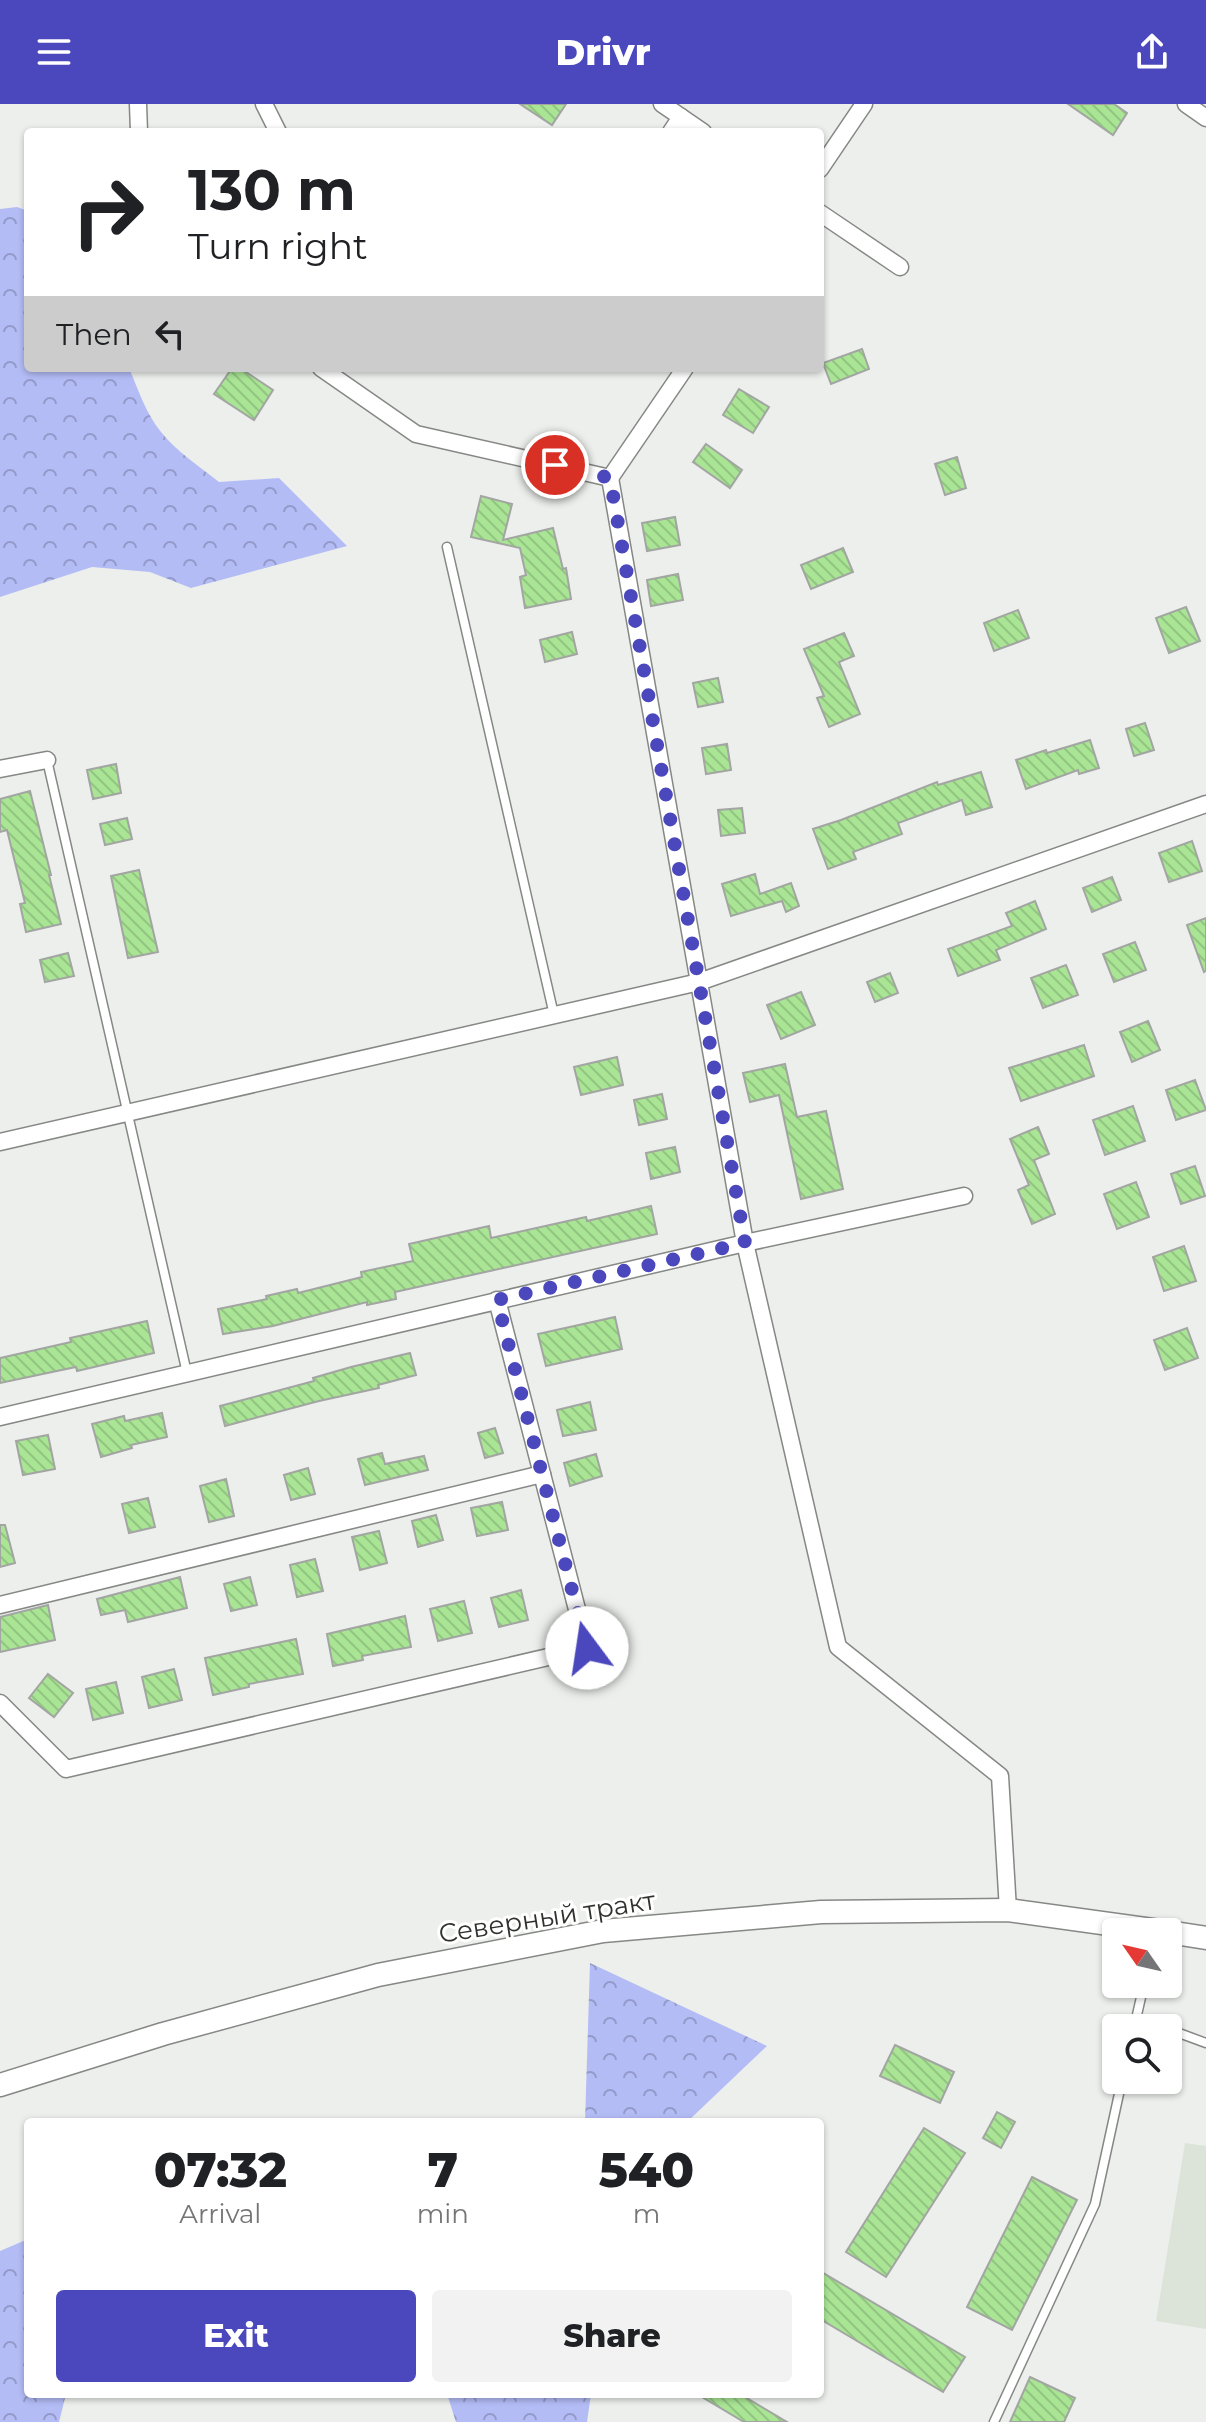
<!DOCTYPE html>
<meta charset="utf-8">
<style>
:root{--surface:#fff;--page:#f2f2f2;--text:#202124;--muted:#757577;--accent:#4b48be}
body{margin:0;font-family:Montserrat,sans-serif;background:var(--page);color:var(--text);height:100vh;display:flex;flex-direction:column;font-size:30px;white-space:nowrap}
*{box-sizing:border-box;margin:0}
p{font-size:26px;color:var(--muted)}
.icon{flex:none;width:44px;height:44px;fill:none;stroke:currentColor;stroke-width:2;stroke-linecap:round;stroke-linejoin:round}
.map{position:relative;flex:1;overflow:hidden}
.details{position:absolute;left:24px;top:2014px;width:800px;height:280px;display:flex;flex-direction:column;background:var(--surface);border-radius:8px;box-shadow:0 2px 6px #0004}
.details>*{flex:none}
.hud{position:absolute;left:24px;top:24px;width:800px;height:244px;border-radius:8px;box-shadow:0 2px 6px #0004;background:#fff;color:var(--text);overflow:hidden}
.needle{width:52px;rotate:304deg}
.fabs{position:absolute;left:1102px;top:1814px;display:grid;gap:16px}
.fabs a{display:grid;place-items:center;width:80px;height:80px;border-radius:8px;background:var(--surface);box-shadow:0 2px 6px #0004;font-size:40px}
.pin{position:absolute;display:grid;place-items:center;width:68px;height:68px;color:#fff;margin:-34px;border:4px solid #fff;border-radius:50%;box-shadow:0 2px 8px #0007}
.me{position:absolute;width:88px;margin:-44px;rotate:346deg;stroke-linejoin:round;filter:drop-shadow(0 0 6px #0008)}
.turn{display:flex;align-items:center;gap:28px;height:168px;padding:0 32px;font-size:36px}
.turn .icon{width:104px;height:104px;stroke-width:2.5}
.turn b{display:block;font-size:56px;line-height:68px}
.then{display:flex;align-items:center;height:76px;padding:0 32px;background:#0003;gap:16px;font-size:30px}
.eta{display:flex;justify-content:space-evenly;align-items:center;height:136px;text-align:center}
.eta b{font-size:48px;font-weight:800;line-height:56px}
.button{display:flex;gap:16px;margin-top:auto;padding:16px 32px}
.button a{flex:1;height:92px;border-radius:8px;background:var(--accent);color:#fff;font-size:32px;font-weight:800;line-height:92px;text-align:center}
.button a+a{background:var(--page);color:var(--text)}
header{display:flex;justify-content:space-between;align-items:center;height:104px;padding:0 32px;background:var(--accent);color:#fff;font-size:36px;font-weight:800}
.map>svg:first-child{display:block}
.built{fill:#dce4da}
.forest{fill:url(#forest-crowns)}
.building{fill:url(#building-back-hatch);stroke:#a2a5a1;stroke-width:2}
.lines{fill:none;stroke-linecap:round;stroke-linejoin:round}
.lane-casing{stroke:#858884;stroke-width:11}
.street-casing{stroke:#858884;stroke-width:19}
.secondary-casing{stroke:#858884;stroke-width:25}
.lane{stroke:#fff;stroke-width:8}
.street{stroke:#fff;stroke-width:16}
.secondary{stroke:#fff;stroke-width:22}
.route{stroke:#4b48be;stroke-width:14;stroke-dasharray:0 25.2}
.labels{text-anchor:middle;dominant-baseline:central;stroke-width:6;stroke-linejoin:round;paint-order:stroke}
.street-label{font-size:26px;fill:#30312f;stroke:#fff}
</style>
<header><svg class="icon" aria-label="menu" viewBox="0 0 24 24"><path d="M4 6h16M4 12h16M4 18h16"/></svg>Drivr<svg class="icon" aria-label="share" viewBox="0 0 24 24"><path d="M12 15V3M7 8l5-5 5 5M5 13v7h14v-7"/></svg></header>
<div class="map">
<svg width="1206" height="2318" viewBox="0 0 1206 2318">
<defs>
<pattern id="forest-crowns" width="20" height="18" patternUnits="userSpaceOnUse" patternTransform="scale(2)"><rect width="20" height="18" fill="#b4bcf6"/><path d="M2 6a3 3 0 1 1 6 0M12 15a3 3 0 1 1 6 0" fill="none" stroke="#9399c8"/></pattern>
<pattern id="building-back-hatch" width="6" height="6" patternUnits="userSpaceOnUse" patternTransform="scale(2)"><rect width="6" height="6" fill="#a9e595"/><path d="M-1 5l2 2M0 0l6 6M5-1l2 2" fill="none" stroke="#92c581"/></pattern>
</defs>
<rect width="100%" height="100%" fill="#ecefeb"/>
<polygon class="built" points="1185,2039 1206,2042 1206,2225 1156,2217"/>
<g class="forest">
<path d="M17,103L28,107V264H129C138,285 146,310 161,328C176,347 200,363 219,378L279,374L347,442L191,484L150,468L92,463L0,493V105Z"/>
<polygon points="590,1859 767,1942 687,2018 585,2018"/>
<polygon points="28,2135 28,2290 66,2290 59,2318 0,2318 0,2147"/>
<polygon points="447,2290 591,2290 587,2318 456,2318"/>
</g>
<g class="building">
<polygon points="520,0 566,0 552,21"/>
<polygon points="1068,0 1114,0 1127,9 1113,31"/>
<polygon points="862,245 869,265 831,280 823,259"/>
<polygon points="232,264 240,264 273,286 254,316 214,290"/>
<polygon points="739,285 769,303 753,329 723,311"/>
<polygon points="706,340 742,366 730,384 693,358"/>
<polygon points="957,353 966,384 945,391 935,360"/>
<polygon points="481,392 512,400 503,436 553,424 563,465 566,464 571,495 525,504 520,473 526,471 520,444 471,433"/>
<polygon points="675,413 680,441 647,447 642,419"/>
<polygon points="843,444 853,468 811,485 801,461"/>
<polygon points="678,470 683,496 651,502 647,476"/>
<polygon points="1186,503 1200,537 1169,549 1156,514"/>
<polygon points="1018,506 1029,534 994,547 984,519"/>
<polygon points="572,528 577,550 545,558 540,536"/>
<polygon points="844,529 854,552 839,558 860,610 829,623 817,594 824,592 804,545"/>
<polygon points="718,574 723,598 698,603 693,579"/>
<polygon points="1145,619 1154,646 1134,652 1126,625"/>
<polygon points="1090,636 1099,664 1079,670 1078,666 1026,685 1016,656 1046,646 1047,649"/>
<polygon points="727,640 731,666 706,670 702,644"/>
<polygon points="116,660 121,689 93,695 87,666"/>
<polygon points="981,668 992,703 966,711 962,696 898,719 902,730 853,748 856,755 828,765 813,725 841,716 937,678 938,681"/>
<polygon points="30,687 51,771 49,771 61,820 26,828 20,800 25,799 7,726 0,728 0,695"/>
<polygon points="742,704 745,729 721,732 718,706"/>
<polygon points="127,714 132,735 105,741 100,720"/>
<polygon points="1192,737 1202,767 1169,778 1159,749"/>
<polygon points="139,766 158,848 128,854 111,772"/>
<polygon points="755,770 760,790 791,779 799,802 786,808 782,797 731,812 722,780"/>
<polygon points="1112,773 1121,796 1092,808 1083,784"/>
<polygon points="1035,797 1046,825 996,846 1000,856 958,872 948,845 1012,822 1006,809"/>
<polygon points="1206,814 1206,867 1204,868 1187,821"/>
<polygon points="1135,838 1146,866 1114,878 1103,850"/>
<polygon points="68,849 74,872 45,878 40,856"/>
<polygon points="1066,861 1078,891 1043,904 1031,874"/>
<polygon points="890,869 898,889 875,898 867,878"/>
<polygon points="801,888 815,921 781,935 767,901"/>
<polygon points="1148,917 1160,946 1132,958 1120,928"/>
<polygon points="1084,941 1094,972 1021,997 1009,964"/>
<polygon points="617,953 623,981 581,991 574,963"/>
<polygon points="785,960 797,1013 826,1007 843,1085 801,1095 779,991 750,998 743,969"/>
<polygon points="1195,976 1206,1006 1176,1016 1166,986"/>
<polygon points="662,990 667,1015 639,1021 634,996"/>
<polygon points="1133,1002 1145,1037 1105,1051 1093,1016"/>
<polygon points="1038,1023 1049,1050 1034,1056 1055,1110 1032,1120 1018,1086 1029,1081 1010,1035"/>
<polygon points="675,1043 680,1068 651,1075 646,1049"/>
<polygon points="1195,1062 1205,1092 1181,1100 1171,1070"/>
<polygon points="1136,1078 1149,1113 1117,1125 1104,1090"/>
<polygon points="651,1102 657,1130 395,1188 396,1195 367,1201 367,1198 273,1222 223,1230 218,1205 267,1195 266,1192 297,1185 298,1189 362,1173 361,1168 413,1157 409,1140 489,1122 491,1134 586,1113 587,1117"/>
<polygon points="1184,1142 1196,1177 1164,1187 1153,1153"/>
<polygon points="615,1213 622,1245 546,1262 538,1230"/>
<polygon points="147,1217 154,1249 77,1267 76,1263 0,1279 0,1254 71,1238 70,1234"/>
<polygon points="1187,1224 1198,1254 1165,1266 1154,1236"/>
<polygon points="410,1249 416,1271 378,1281 379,1284 319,1297 225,1322 220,1302 314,1277 313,1274 351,1263"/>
<polygon points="590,1298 596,1326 563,1332 557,1306"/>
<polygon points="162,1309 167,1333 131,1341 132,1344 101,1353 92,1320 124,1312 125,1317"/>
<polygon points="495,1324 503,1349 485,1354 478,1329"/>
<polygon points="48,1331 55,1365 23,1371 16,1337"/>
<polygon points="382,1349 385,1360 424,1352 428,1366 365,1381 358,1355"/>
<polygon points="596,1350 602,1372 570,1382 564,1359"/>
<polygon points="308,1364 315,1390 291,1396 284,1371"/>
<polygon points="226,1375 234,1412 209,1418 200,1382"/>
<polygon points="148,1394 155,1423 129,1429 122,1400"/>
<polygon points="502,1398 508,1426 477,1432 471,1404"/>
<polygon points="436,1411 443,1436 418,1443 412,1417"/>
<polygon points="0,1421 5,1421 15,1459 0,1463"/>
<polygon points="379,1427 387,1459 360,1466 352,1433"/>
<polygon points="315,1455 323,1487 297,1493 290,1461"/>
<polygon points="180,1473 187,1504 128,1518 125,1506 101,1511 97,1495"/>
<polygon points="250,1473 257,1501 231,1507 224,1480"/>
<polygon points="521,1486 528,1516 499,1523 491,1494"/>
<polygon points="464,1497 472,1529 438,1537 430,1505"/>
<polygon points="48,1501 55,1536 0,1548 0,1513"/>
<polygon points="405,1512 411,1543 362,1552 363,1556 333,1562 327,1530"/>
<polygon points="296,1535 303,1570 249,1580 249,1583 213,1591 205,1554"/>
<polygon points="174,1565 182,1596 149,1604 142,1573"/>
<polygon points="48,1570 73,1589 54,1613 29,1594"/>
<polygon points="116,1578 123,1609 93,1616 86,1585"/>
<polygon points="895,1941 954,1968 940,1999 880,1972"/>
<polygon points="997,2008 1015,2018 1001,2044 983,2034"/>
<polygon points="924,2024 965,2049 886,2173 846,2148"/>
<polygon points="1032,2073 1077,2096 1012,2226 967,2203"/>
<polygon points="820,2167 965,2253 943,2288 820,2215"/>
<polygon points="1030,2273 1075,2294 1064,2318 1010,2318"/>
<polygon points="697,2290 740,2290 787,2318 744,2318"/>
</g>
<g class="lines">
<defs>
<g id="lane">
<polyline points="447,443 554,911"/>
<polyline points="47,656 187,1269"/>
<polyline points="1136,1914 1164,1924"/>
<polyline points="1134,1924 1144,1880"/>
<polyline points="1168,1925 1206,1939"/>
<polyline points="994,2318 1095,2100 1122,1976"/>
</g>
<g id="street">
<polyline points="138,0 139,28"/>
<polyline points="264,0 278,28"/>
<polyline points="662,0 703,28"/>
<polyline points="1186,0 1206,14"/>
<polyline points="671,28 681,13"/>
<polyline points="820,65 864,0"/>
<polyline points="820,109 900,163"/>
<polyline points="321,264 416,330 610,374 745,1139 838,1543 1000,1672 1008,1806"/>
<polyline points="610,374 685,264"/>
<polyline points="0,665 47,656"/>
<polyline points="0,1038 699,878 1206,700"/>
<polyline points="0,1313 745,1139 964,1092"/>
<polyline points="0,1501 542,1370"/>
<polyline points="0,1599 66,1665 587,1544 497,1196"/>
</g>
<g id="secondary">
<polyline points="1168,1828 1206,1834"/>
<polyline points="0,1981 163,1930 378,1871 603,1827 821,1808 1008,1806 1167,1828"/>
</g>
</defs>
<use href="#lane" class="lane-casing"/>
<use href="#street" class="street-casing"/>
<use href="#secondary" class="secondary-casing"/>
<use href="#lane" class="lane"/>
<use href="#street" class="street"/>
<use href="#secondary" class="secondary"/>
</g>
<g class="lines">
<polyline class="route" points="555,361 610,374 745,1139 497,1196 587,1544"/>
</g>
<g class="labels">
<g class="street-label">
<text transform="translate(547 1813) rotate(-9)">Северный тракт</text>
</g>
</g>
</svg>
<div class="fabs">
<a><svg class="needle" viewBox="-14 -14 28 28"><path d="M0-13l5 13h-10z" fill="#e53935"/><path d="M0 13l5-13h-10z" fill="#757577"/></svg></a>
<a><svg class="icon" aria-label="search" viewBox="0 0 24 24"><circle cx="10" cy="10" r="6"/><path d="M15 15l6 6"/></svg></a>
</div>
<div class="pin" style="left:555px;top:361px;background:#d93025"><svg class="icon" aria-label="arrive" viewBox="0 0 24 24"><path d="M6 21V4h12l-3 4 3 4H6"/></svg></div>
<svg class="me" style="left:587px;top:1544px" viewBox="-20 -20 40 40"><circle r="19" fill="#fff"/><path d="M0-13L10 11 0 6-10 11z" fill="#4b48be"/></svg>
<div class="hud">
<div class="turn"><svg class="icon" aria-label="right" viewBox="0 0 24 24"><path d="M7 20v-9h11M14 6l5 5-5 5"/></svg><div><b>130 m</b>Turn right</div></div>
<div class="then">Then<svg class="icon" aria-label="left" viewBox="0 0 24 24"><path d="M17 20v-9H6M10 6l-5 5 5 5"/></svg></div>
</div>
<section class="details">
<div class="eta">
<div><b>07:32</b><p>Arrival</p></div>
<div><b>7</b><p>min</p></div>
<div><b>540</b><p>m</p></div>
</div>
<div class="button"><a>Exit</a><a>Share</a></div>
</section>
</div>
